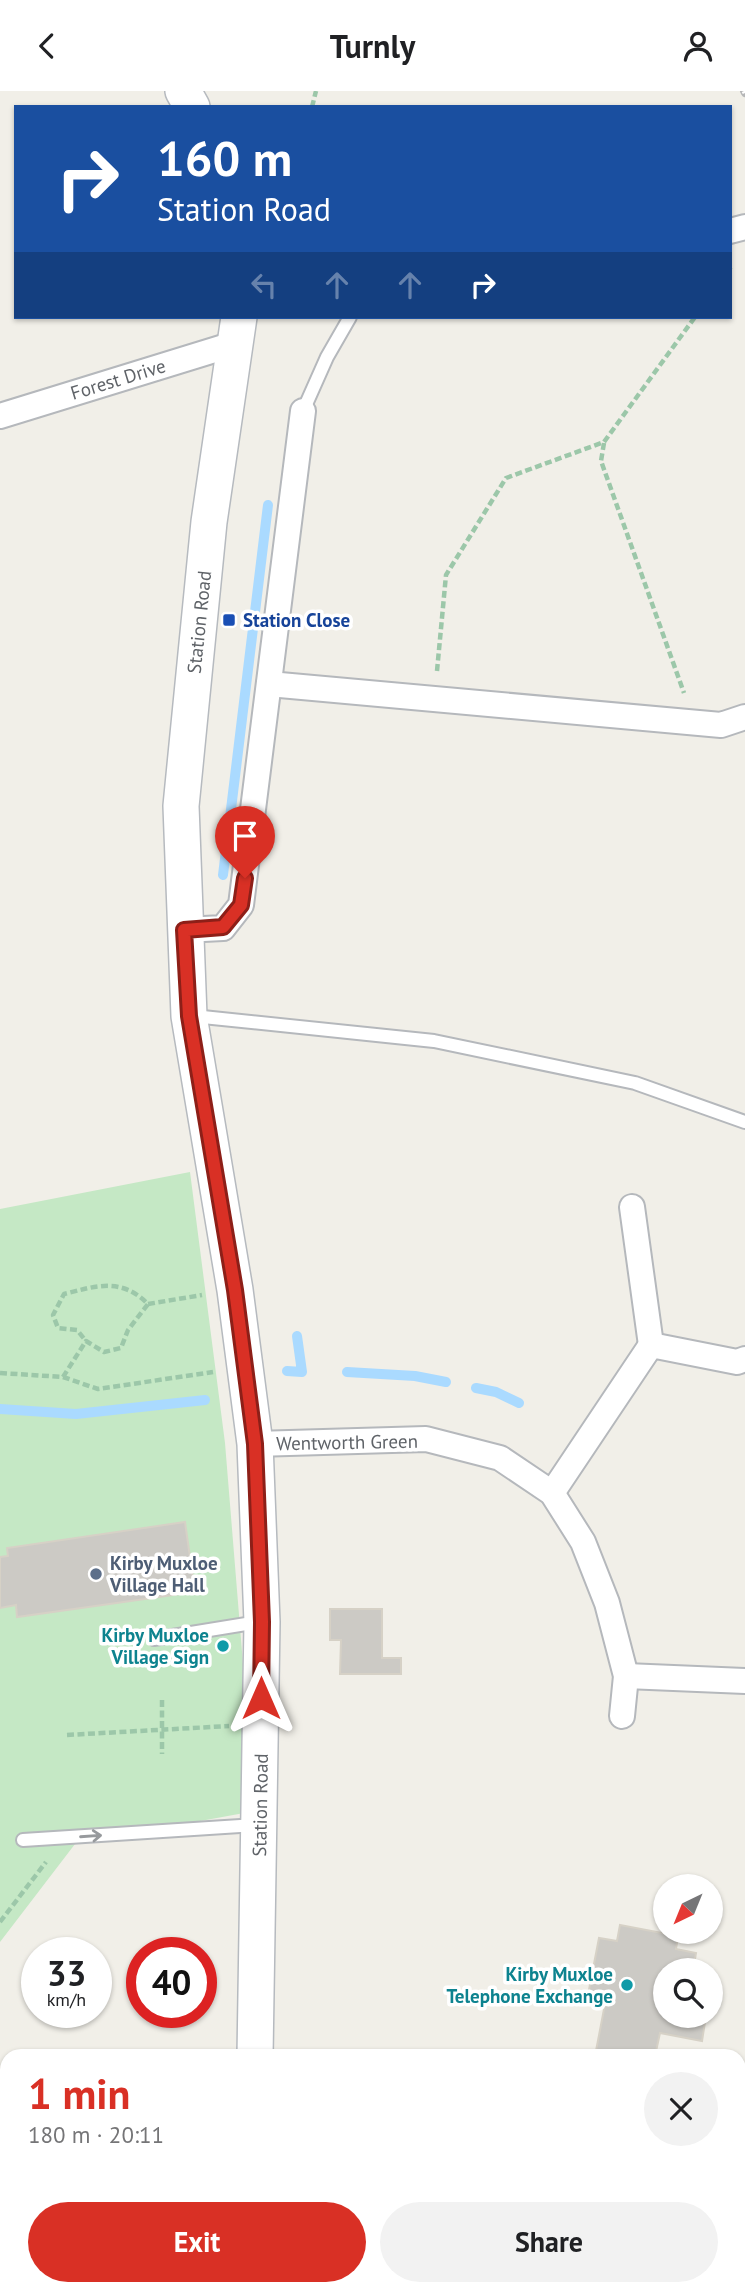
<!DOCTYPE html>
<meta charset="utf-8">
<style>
:root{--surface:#fff;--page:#f2f2f2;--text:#202124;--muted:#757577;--accent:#d93025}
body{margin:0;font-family:"PT Sans",sans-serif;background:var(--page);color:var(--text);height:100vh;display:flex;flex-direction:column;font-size:26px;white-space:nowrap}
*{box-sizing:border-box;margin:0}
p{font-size:23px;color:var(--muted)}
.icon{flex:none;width:38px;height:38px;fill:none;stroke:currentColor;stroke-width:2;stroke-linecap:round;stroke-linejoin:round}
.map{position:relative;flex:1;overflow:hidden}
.details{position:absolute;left:0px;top:1958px;width:746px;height:247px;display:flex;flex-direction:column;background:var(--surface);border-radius:21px 21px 0 0;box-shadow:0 2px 5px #0004}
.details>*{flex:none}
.guide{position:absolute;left:14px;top:14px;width:718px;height:214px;border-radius:0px;box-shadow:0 2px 5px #0004;background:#1a4fa0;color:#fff;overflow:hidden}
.needle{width:46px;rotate:223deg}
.buttons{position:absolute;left:653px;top:1783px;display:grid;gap:14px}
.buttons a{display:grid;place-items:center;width:70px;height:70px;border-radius:50%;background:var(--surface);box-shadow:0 2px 5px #0004;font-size:35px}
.speed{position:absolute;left:21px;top:1846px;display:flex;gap:14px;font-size:35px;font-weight:700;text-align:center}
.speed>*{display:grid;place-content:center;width:91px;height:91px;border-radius:50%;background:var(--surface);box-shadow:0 2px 5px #0004;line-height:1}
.speed small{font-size:18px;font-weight:400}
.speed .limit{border:10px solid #d22;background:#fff;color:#111}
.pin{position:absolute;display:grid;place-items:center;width:60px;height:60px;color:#fff;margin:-72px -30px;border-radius:50% 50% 50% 0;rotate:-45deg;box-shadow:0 0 7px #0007}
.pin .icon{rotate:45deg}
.me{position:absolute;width:77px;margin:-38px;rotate:0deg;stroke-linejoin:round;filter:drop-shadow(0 0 5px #0008)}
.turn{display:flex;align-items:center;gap:24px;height:147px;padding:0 28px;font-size:32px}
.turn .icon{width:91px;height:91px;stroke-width:2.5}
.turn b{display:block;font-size:49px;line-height:60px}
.lanes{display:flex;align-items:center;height:66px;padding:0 28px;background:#0003;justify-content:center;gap:35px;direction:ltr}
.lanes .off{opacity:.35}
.round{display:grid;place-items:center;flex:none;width:74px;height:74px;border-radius:37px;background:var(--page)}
.overview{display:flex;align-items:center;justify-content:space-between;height:119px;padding:0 28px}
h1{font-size:42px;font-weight:700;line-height:52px;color:var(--accent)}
.action{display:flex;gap:14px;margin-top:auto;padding:14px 28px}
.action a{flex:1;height:80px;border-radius:42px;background:var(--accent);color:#fff;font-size:28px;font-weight:700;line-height:80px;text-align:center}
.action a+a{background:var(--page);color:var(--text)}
header{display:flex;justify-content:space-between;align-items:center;height:91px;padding:0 28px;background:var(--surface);font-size:32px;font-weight:700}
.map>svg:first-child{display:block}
.green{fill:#c5e8c5}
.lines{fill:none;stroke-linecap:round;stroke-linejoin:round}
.stream{stroke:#aadaff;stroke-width:10}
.building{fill:#cccac5;stroke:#d6d1c6;stroke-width:2}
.lane-casing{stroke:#b5b8bc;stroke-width:16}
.street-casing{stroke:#b5b8bc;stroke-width:28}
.secondary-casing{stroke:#b6babf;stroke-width:38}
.path{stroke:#9cc7a9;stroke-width:4.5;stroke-dasharray:7 3.5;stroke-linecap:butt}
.lane{stroke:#fff;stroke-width:12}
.street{stroke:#fff;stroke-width:24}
.secondary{stroke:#fff;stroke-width:35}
.rail-casing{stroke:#b6b7b8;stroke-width:8}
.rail{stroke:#fff;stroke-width:5;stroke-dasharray:16;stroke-linecap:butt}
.oneway{stroke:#979a9d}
.route-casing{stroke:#8d1f18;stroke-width:18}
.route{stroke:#d93025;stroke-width:12}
.transit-dot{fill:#1a4fb4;stroke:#fff;stroke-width:2.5}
.service-dot{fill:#5c6f8a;stroke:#fff;stroke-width:2.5}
.culture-dot{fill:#0f9aa8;stroke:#fff;stroke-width:2.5}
.labels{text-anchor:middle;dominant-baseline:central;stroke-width:7;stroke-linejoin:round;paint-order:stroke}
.street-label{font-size:19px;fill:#5f6368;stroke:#fff}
.transit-label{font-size:19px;font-weight:bold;fill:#164399;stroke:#fff;text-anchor:start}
.service-label{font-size:19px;font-weight:bold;fill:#4e5e75;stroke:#fff;text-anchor:start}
.culture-label{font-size:19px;font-weight:bold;fill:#0d838f;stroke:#fff;text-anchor:end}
</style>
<header><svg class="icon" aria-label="back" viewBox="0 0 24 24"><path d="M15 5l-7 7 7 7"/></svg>Turnly<svg class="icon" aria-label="person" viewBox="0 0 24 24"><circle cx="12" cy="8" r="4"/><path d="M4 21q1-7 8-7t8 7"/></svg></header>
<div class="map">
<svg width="745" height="2204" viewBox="0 0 745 2204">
<rect width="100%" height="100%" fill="#f1efe8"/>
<polygon class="green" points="190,1081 225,1352 255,1720 75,1753 0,1851 0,1118"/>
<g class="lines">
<g class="stream">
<polyline points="223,784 268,414"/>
<polyline points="287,1280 302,1281 297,1245"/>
<polyline points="347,1281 415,1285 446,1291"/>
<polyline points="476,1297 496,1301 519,1312"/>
<polyline points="0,1318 76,1323 205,1309"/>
</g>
</g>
<g class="building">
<polygon points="185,1431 195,1501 17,1526 16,1514 0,1517 0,1466 8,1465 7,1457"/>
<polygon points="330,1518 382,1518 382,1567 401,1567 401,1583 340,1583 341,1549 330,1549"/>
<polygon points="620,1834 678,1845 676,1858 696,1862 693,1880 665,1880 665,1925 706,1925 702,1950 660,1942 655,1965 595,1965 605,1913 587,1909 599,1847 617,1850"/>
</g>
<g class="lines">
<defs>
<g id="lane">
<polyline points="303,320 327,266 350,226"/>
<polyline points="193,925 434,950 635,992 745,1031"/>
<polyline points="154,1548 258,1531"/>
<polyline points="23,1749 256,1734"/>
</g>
<g id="street">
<polyline points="730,140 745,136"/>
<polyline points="0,325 237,252"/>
<polyline points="269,593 721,634 745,626"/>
<polyline points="184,839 223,837 241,814 303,320"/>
<polyline points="632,1116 651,1254"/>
<polyline points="255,1353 426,1348 500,1367 552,1402 583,1451 607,1512 626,1585 622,1625"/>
<polyline points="552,1402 651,1254 737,1271 745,1268"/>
<polyline points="626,1585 745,1590"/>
<polyline points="738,2098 745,2102"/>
</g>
<g id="secondary">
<polyline points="183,0 192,16"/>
<polyline points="239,226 209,431 181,715 189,925 235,1199 255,1353 262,1531 255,1965"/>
<polyline points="248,2204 248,2198"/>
</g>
</defs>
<use href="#lane" class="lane-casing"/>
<use href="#street" class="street-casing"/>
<use href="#secondary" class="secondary-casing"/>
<g class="path">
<polyline points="312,16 316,0"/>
<polyline points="730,177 730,178"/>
<polyline points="604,352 601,370 684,602"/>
<polyline points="437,580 446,484 506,387 604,351 695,226"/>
<polyline points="148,1213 202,1204"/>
<polyline points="0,1282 63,1286 98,1298 213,1281"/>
<path d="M63,1286L86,1250L104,1261L121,1257L128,1239L148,1213C121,1186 96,1195 64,1203L53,1224L58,1237L77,1239L86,1250"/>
<polyline points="162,1609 162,1663"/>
<polyline points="67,1644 229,1635"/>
<polyline points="0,1831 46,1771"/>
</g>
<use href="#lane" class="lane"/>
<use href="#street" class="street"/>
<use href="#secondary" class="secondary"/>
<defs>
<polyline id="rail" points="744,0 745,2"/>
</defs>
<use href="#rail" class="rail-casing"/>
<use href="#rail" class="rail"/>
</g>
<defs><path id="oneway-shaft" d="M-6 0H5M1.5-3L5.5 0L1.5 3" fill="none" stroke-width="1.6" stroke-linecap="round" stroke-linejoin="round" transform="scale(1.75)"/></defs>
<use class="oneway" href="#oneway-shaft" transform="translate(91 1745) rotate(-4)"/>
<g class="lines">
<defs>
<polyline id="route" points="245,787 241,814 223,836 184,839 189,925 235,1199 255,1353 262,1531 261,1607"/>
</defs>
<use href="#route" class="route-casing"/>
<use href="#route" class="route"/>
</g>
<rect class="transit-dot" x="222" y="522" width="14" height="14" rx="3.5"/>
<circle class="service-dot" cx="96" cy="1483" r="7"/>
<g class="culture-dot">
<circle cx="223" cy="1555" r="7"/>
<circle cx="627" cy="1894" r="7"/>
</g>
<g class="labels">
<g class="street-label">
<text transform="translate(118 288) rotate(-17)">Forest Drive</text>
<text transform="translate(199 531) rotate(-84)">Station Road</text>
<text transform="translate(347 1351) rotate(-1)">Wentworth Green</text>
<text transform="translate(260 1714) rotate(-89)">Station Road</text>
</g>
<g class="transit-label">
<text x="243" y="529">Station Close</text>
</g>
<g class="service-label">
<text x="110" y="1472">Kirby Muxloe<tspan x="110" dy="22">Village Hall</tspan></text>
</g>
<g class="culture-label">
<text x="209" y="1544">Kirby Muxloe<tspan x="209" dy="22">Village Sign</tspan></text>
<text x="613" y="1883">Kirby Muxloe<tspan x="613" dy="22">Telephone Exchange</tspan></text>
</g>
</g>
</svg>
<div class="buttons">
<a><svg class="needle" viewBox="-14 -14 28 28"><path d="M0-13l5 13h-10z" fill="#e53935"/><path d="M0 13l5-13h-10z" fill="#757577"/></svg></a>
<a><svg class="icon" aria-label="search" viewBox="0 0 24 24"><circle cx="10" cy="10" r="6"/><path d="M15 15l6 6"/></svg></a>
</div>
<div class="speed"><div>33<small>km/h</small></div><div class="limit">40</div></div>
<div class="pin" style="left:245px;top:787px;background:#d93025"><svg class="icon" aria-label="arrive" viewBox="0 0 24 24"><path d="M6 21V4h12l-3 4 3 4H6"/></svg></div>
<svg class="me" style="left:261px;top:1607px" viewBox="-20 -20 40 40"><path d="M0-17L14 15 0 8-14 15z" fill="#d93025" stroke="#fff" stroke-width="4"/></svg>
<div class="guide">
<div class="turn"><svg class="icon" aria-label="right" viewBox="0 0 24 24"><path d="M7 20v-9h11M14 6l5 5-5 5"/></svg><div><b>160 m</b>Station Road</div></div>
<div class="lanes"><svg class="icon off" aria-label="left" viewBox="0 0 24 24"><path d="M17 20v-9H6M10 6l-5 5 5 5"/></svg><svg class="icon off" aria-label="ahead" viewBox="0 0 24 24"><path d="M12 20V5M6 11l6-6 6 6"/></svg><svg class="icon off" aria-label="ahead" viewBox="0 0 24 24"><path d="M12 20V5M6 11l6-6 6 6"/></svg><svg class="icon" aria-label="right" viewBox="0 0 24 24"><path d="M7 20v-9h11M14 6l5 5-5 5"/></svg></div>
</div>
<section class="details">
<div class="overview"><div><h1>1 min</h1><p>180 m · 20:11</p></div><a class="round"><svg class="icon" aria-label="close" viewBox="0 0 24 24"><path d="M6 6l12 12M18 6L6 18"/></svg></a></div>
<div class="action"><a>Exit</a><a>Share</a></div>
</section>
</div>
